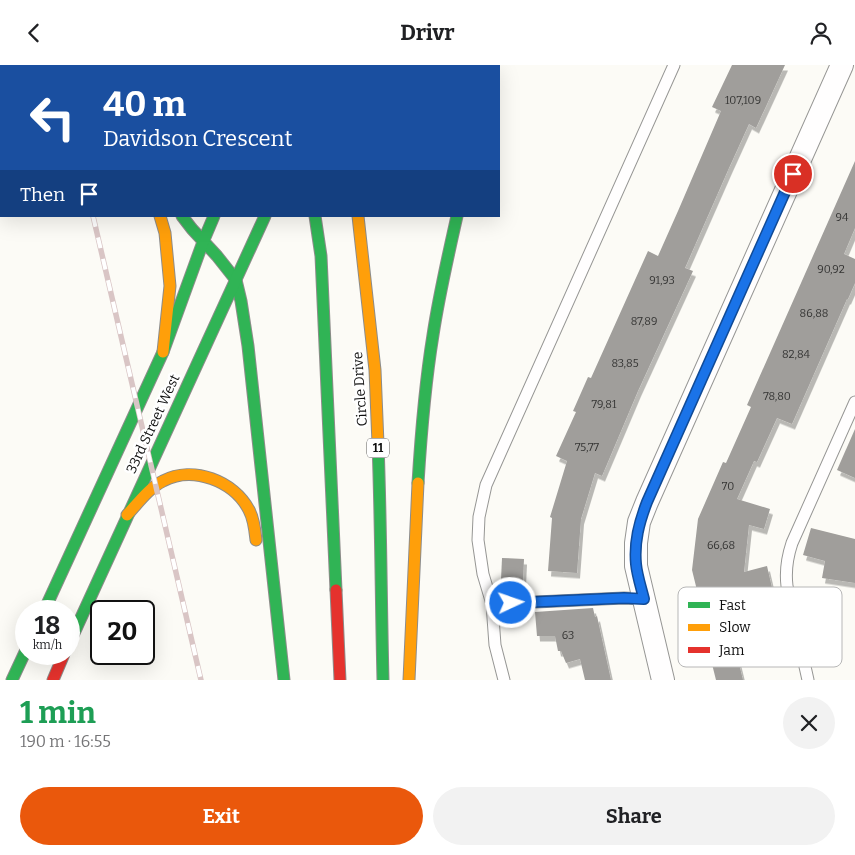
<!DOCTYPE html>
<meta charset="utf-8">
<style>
:root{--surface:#fff;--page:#f2f2f2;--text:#202124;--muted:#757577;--accent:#ea580c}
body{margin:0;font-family:Bitter,serif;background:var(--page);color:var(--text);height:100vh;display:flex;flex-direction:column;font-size:19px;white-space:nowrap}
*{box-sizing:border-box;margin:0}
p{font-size:16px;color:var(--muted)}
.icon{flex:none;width:28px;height:28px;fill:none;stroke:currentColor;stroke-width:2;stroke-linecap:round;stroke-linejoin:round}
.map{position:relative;height:615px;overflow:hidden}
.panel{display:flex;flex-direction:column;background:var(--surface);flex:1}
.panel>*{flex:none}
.hud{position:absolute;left:0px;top:0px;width:500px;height:152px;box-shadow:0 5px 20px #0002;background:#1a4fa0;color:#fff;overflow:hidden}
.speed{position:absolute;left:15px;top:535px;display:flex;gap:10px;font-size:25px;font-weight:700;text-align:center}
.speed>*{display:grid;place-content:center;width:65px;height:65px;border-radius:50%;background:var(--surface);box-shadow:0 5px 20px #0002;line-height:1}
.speed small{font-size:12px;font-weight:400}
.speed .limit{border:2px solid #111;border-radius:8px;background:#fff;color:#111}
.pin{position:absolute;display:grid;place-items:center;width:42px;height:42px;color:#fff;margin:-21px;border:2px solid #fff;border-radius:50%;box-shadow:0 1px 5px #0007}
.me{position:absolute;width:55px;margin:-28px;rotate:87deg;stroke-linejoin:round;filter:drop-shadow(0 0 4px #0008)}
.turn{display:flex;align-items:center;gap:18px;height:105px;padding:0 20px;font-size:22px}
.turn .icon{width:65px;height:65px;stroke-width:2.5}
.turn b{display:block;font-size:35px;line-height:42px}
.then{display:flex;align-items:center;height:48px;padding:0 20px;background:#0003;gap:10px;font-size:19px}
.round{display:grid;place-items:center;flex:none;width:52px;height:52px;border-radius:26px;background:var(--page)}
.summary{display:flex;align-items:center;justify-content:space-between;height:85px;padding:0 20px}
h1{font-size:30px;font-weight:700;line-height:38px;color:#1e9e55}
.action{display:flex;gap:10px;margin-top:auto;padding:10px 20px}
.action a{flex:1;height:58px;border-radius:30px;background:var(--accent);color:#fff;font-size:20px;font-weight:700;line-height:58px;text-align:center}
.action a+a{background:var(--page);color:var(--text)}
header{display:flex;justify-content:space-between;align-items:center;height:65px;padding:0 20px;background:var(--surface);font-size:22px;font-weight:700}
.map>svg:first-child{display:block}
.building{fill:#a09e9b;filter:url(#shadow)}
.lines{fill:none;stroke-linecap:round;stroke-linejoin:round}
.lane-casing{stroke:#969694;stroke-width:13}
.street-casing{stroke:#969694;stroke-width:24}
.fast-casing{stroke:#8d8c8a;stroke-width:13}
.slow-casing{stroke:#8d8c8a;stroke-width:13}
.jam-casing{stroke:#8d8c8a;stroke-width:13}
.lane{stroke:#fffefe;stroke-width:11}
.street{stroke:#fffefe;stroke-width:22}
.fast{stroke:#30b455;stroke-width:11}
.slow{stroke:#ff9f0a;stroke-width:11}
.jam{stroke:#e5322d;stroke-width:11}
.rail-casing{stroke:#d9c5c5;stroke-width:5.5}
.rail{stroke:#fff;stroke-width:4;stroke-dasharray:11;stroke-linecap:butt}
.route-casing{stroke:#114b97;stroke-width:12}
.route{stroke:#1a73e8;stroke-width:9}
.labels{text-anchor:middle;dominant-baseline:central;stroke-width:5;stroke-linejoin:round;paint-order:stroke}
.number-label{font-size:11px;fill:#343433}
.shield{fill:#fff;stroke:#585858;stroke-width:1}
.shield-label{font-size:12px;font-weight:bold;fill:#101010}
.street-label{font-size:14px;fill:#101010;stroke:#fff}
.key{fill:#fff;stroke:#b7b7b7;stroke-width:1}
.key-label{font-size:14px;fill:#101010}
</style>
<header><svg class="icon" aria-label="back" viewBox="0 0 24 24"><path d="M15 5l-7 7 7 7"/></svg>Drivr<svg class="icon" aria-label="person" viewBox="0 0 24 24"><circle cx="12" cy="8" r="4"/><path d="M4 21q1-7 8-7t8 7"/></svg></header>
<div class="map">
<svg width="855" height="615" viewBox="0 0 855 615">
<defs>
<filter id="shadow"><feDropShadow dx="3" dy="5.5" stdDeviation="0" flood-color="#0004"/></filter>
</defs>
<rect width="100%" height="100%" fill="#fcfbf6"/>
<g class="building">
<polygon points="732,0 785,0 756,63 749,59 729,103 685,203 693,206 638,326 602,411 595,408 581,454 577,508 548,506 552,453 550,452 567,396 556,391 576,347 573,346 588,312 591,313 648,186 658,191 678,146 721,46 712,42"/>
<polygon points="855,96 855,163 844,189 855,194 855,218 848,234 847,234 792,359 777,353 757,397 754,396 737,434 770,444 764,464 749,460 744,507 767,501 773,527 769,528 778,562 733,574 743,615 716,615 705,571 708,570 692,505 698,454 723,397 726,398 751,342 747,340"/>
<polygon points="855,364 855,413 837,405"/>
<polygon points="811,463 855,474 855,518 822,513 825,496 803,490"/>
<polygon points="502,493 524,494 523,516 501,515"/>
<polygon points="593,543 595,552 597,551 611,615 585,615 580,594 566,598 561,586 558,586 555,571 537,571 535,547"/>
</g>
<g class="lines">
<defs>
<g id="lane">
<polyline points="492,539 624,533 644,534"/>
<polyline points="504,615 495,580 492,539 483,509 478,475 479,452 486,420 674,0"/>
<path d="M808,615L787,521C785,505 787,493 792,478L855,337"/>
</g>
<polyline id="street" points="663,615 636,501 636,478 639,457 647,437 842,0"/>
<g id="fast">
<polyline points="131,0 131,1"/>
<polyline points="280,0 280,1"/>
<polyline points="325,0 325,1"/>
<polyline points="491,1 492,0"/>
<polyline points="182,151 192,164 217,191 236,215 241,236 248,281 284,615"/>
<polyline points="315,151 321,191 336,525"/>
<path d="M378,379C381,458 381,536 383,615"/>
<path d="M418,418C421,369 425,319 433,270C439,230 448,191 457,151"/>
<polyline points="44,546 163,287 203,177 214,151"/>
<polyline points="69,579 265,151"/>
<polyline points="12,615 26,585"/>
</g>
<g id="slow">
<polyline points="160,151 165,168 170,221 163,287"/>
<polyline points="358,151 375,305 378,379"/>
<path d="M127,450C138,438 149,423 163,416C193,400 234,416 249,445C254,454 255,465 256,475"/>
<polyline points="409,615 418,418"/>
</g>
<g id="jam">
<polyline points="336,525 340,615"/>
<polyline points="53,615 64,589"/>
</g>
</defs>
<use href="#lane" class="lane-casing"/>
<use href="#street" class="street-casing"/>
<use href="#fast" class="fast-casing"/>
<use href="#slow" class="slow-casing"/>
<use href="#jam" class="jam-casing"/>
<use href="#lane" class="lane"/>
<use href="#street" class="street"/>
<use href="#fast" class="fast"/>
<use href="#slow" class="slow"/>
<use href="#jam" class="jam"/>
<defs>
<g id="rail">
<polyline points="58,0 58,1"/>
<polyline points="93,151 201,615"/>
</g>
</defs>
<use href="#rail" class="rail-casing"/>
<use href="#rail" class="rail"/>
</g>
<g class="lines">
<defs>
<path id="route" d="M511,538L624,533L644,534C641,522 637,510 636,499C634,477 639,458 647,437L793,109"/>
</defs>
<use href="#route" class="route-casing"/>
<use href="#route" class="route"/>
</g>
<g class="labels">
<g class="number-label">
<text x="743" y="35">107,109</text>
<text x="842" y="152">94</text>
<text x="831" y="204">90,92</text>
<text x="662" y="215">91,93</text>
<text x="814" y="248">86,88</text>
<text x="644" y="256">87,89</text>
<text x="796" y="289">82,84</text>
<text x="625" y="298">83,85</text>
<text x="777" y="331">78,80</text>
<text x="604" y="339">79,81</text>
<text x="587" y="382">75,77</text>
<text x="728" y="421">70</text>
<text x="721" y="480">66,68</text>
<text x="568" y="570">63</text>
</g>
<rect class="shield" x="367" y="373.5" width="22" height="19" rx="4"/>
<g class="shield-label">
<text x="378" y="383">11</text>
</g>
<g class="street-label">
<text transform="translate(360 324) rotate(-94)">Circle Drive</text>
<text transform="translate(153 359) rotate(-65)">33rd Street West</text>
</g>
</g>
<rect x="678" y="522" width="164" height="80" rx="8" class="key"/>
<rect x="688" y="537" width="22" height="6" fill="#30b455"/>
<rect x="688" y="559" width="22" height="7" fill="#ff9f0a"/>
<rect x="688" y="582" width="22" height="6" fill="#e5322d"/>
<g class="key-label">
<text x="719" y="545">Fast</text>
<text x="719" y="567">Slow</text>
<text x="719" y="590">Jam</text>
</g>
</svg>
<div class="speed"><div>18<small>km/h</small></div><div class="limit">20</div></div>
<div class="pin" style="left:793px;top:109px;background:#d93025"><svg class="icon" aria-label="arrive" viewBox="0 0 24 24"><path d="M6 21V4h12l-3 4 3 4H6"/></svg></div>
<svg class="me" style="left:511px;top:538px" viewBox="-20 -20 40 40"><circle r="17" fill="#1a73e8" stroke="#fff" stroke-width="3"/><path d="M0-11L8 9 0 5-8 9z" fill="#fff"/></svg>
<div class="hud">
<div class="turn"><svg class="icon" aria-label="left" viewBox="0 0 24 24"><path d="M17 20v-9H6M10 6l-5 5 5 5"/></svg><div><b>40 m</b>Davidson Crescent</div></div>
<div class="then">Then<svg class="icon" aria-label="arrive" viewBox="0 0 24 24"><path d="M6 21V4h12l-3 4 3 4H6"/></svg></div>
</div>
</div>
<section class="panel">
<div class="summary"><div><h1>1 min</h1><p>190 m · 16:55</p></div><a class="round"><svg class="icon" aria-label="close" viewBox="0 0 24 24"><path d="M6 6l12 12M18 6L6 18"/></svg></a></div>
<div class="action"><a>Exit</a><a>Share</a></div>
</section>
